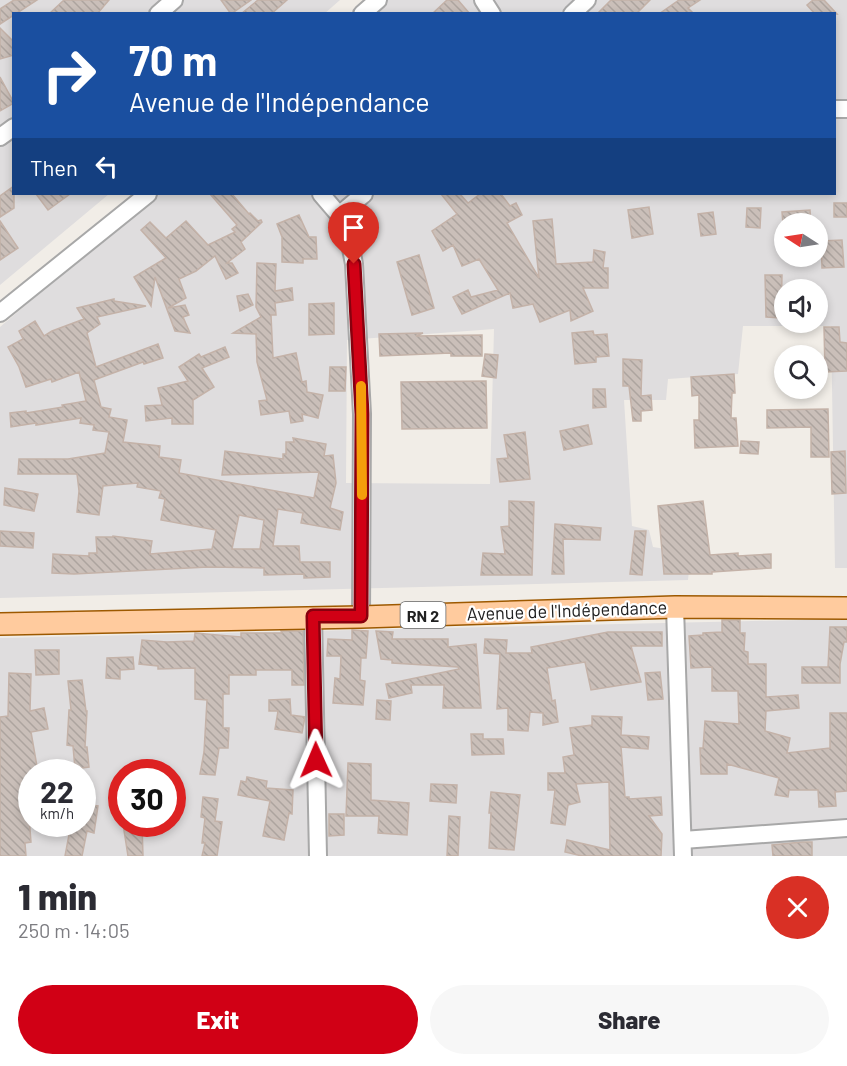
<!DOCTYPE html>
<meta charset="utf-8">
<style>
:root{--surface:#fff;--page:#f7f7f7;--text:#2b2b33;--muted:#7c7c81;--accent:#d10015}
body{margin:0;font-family:Barlow,sans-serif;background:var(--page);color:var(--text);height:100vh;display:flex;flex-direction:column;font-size:22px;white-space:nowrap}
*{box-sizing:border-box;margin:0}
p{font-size:20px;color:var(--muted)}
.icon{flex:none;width:33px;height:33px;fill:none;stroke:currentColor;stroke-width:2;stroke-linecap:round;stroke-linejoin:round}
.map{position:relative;height:856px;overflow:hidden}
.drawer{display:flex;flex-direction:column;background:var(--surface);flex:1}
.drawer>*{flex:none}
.top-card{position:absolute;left:12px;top:12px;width:824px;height:183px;border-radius:0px;box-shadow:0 3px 9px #0003;background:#1a4fa0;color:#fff;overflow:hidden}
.needle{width:39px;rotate:282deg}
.buttons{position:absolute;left:774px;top:213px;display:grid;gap:12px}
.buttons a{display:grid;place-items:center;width:54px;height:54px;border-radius:50%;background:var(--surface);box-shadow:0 3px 9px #0003;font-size:30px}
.speed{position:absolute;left:18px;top:759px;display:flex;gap:12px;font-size:30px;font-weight:700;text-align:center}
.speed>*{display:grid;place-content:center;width:78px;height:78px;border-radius:50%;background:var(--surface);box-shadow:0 3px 9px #0003;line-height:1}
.speed small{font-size:15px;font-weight:400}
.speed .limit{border:9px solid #d22;background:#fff;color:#111}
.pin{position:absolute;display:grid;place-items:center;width:51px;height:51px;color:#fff;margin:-62px -26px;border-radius:50% 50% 50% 0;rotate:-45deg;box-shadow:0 0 6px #0007}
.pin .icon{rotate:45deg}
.me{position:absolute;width:66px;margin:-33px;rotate:359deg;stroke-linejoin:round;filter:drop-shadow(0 0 4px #0008)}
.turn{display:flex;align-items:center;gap:21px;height:126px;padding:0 18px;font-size:27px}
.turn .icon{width:78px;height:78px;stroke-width:2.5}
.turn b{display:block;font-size:42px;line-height:51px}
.then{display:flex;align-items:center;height:57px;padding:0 18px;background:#0003;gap:12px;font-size:22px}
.round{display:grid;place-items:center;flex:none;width:63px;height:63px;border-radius:32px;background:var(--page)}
.headline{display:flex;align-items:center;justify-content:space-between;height:102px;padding:0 18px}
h1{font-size:36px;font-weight:800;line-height:45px}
.button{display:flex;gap:12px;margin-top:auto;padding:12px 18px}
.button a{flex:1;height:69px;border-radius:36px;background:var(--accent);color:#fff;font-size:24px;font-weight:800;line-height:69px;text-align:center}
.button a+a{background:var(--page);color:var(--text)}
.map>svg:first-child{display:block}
.residential{fill:#dfddde;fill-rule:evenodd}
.building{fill:url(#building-back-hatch);stroke:#c4b2a8;stroke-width:1.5;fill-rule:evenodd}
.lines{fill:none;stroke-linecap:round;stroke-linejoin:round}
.minor-casing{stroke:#a8a8a8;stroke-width:20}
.major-casing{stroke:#9d5900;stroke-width:24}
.minor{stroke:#fff;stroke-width:16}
.major{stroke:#ffcb9e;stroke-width:21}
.route-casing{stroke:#88000e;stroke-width:15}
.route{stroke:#d10015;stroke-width:10}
.slow{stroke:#f59e0b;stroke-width:10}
.labels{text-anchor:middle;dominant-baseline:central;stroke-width:4.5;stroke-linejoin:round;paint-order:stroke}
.shield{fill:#fff;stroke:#646464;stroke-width:1.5}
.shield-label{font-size:16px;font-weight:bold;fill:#212121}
.street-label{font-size:18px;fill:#212121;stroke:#fff}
</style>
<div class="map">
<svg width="847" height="856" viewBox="0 0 847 856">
<defs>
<pattern id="building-back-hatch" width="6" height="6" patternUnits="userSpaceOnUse" patternTransform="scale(1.5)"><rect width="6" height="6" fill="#cabfb9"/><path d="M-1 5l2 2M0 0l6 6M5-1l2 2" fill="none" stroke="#ada49f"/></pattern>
</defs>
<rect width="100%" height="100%" fill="#f1ede7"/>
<g class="residential">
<polygon points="0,0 340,0 324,14 14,14 14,194 109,194 0,285"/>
<path d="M383,0H847V568H835L831,326H743L738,374L668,379L666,400H624L632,526L649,530L653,547L691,553L688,580L0,598V327L156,194H834V14L367,13ZM784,224H818V256H784ZM784,290H818V322H784ZM494,329L490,484L346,483L347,340Z"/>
<path d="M847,619V856H0V638ZM32,772H82V824H32ZM122,772H172V824H122Z"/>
</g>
<g class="building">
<polygon points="14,0 37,0 0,24 0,9"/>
<polygon points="64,0 109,0 97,14 49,14"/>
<polygon points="221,0 251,0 231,14"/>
<polygon points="258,0 287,0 271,14 241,14"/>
<polygon points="447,0 458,0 470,14 432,14"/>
<polygon points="611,0 650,0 636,14 597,14"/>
<polygon points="679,0 700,0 688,8 694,14 659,14"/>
<polygon points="813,0 824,0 837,14 815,14 807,5"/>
<polygon points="0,28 14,42 14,55 0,59"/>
<polygon points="0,77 14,103 0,111"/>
<polygon points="14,186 14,208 0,217 0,196"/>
<polygon points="36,194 70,194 48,210"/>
<polygon points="210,194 232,194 249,214 250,213 258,221 261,220 262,222 241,242 245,249 227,263 232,263 238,273 226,279 215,256 196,271 179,279 186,298 168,308 185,305 189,315 183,317 190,333 175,331 155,277 151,306 134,277 166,258 141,230 150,222 166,238 186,221 208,245 235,232 232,229 237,225"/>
<polygon points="441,194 460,194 468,203 480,194 501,194 510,206 516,203 522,215 507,223 539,278 533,221 552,219 556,264 593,262 594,250 605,252 603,268 608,268 608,288 583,288 593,311 571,321 570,310 540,322 533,304 513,308 510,293 462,314 453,297 468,290 471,297 498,290 479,259 462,266 453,245 443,251 432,231 457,214"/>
<rect x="834" y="203" width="13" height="14"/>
<polygon points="649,207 653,234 632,238 628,210"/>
<polygon points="747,208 761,208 760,228 746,227"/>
<polygon points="810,210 811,224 783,224 782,212"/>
<polygon points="713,212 716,234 701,236 698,214"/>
<polygon points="299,215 309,237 316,237 317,259 303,259 303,263 282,262 282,237 277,224"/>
<polygon points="0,221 18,248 0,260"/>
<polygon points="842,240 844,267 822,268 821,241"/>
<polygon points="419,255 434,308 412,315 397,262"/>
<polygon points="257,263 276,264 275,291 292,288 293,300 275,303 276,315 271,315 273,358 296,353 302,382 306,381 307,392 323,395 318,418 302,414 303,421 291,423 289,411 261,415 259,401 267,400 257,362 256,334 233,333 261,317 256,307"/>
<polygon points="765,275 782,275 781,318 766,317"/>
<polygon points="248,294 253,305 240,311 237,296"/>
<path d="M114,299V301L146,306L97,317L100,324L87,333L96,367L158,344L163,358L144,364L143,362L94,380L101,407L111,409L109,417L127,420L123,442L160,446L159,457L181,460L179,473L314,498L319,472L222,475L225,451L283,459V454H286V442H294L293,438L326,444L324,456L333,455L336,483L330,508L343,512L340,530L301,523L303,513L278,509L273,546H299L300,562H330V577L304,578V574L264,575V568L208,567L74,574L52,573L53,554L89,556V553H97L96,537H113V536L152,541L150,554L212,549L216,530L161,520L165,499L159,498L161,491L137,487L138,483L103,486L99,515L77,512L79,491L77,474H18L19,459H68L105,453L109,432L93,430L94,425L80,423L81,418L36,425V423L11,427L10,413L26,411V413L63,407L62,405L86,401L79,372L52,382L51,379L26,387L19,367L8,347L23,339L19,331L35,321L44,336L52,331L84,319L77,308ZM239,515L264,520L260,549H232Z"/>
<polygon points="334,303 334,334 309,335 309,304"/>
<polygon points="824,327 839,327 840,342 847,343 847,371 825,372"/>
<polygon points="593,331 594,335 607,334 609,356 596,357 596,362 575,364 572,333"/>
<polygon points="423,333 416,336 482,335 482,356 451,356 451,353 380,356 379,334"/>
<polygon points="225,347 229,357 202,368 214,387 193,400 193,424 172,424 172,418 146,421 145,406 162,405 158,388 188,381 179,367 199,354 201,357"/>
<polygon points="485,354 498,355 496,378 482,376"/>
<polygon points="623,359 642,360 641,396 651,395 652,410 641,411 641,421 633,421 629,386 623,386"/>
<polygon points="330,367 346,367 345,391 329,391"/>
<polygon points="734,374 735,393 732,393 731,418 736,418 738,446 695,448 694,420 699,420 699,395 692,396 691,377"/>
<polygon points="486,381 487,428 402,429 401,382"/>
<polygon points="593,389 605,389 606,407 593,408"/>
<polygon points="828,409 829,457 811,457 811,427 767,428 767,410"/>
<polygon points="588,425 592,444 564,450 560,431"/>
<polygon points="525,432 530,479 500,482 497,459 508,458 504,435"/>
<polygon points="741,441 759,442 758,454 740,453"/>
<polygon points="845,451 846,493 832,494 831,452"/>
<polygon points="5,488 38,494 34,511 4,505"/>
<polygon points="509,501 534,502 532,575 481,575 483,553 505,554 501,527 509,526"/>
<polygon points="703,501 710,555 738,553 738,556 771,554 771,568 712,572 712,574 664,574 658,506"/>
<polygon points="555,524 601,528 600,540 563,539 564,574 552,574"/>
<polygon points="0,531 34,533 33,548 0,546"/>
<polygon points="635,531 646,531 642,575 630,574"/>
<polygon points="722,620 740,620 740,633 745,633 744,651 748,652 748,664 766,664 766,697 798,695 799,708 766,711 765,731 790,738 787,753 830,748 830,713 847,713 847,791 835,792 836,806 819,807 818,790 789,790 788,797 775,795 779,778 727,764 727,774 701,774 700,748 703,748 705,721 739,724 738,691 712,691 712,667 691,668 689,636 703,635 703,633 722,632"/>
<polygon points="830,627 847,627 847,642 844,642 840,664 840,683 802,683 802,667 828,667"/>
<polygon points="352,630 368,631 366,658 361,658 360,680 365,681 363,705 333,703 335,678 340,679 341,656 327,656 328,639 352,640"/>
<polygon points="281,631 303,631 304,685 292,685 292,670 256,670 256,675 229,675 229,694 223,694 223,728 229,728 228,748 219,748 215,775 200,774 204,752 207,700 195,699 195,668 158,669 158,666 139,664 142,640 167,642 194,641 195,633 241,637 241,633 282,633"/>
<polygon points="376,631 393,632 392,639 448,639 448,647 476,644 481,708 443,708 444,685 411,685 412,693 389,698 386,684 459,669 458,667 392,663 392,660 381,659"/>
<polygon points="608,632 662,632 662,646 631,646 641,682 591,690 585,662 547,668 552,701 555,700 558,722 543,725 543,713 530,712 528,731 508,730 508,708 497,709 500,654 484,653 485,639 507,640 506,653 532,653 531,647"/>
<polygon points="35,650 59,650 59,674 36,675"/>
<polygon points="133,657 134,669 120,670 120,679 106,678 107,658"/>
<polygon points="660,672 663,699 648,700 645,673"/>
<polygon points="9,673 31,674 30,711 44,708 48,729 31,732 38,772 32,772 32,815 29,816 31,842 25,843 26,856 0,856 0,717 8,716"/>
<polygon points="82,680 86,711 87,711 85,747 87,747 89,767 75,769 73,746 67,745 69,710 71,710 68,681"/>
<polygon points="290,699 291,715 305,717 302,733 275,729 278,711 269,711 269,700"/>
<polygon points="377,700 391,701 390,720 376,719"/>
<polygon points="592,716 622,717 621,735 649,737 648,749 621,747 625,797 629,797 629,799 661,797 662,815 649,816 662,834 661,856 582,856 565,852 567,840 610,850 609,782 576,784 580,802 568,805 565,825 551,823 555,790 548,790 548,773 565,773 563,757 574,755 570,728 592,725"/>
<polygon points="471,734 483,734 483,739 503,739 504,754 472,755"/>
<polygon points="348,763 371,764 371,800 409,803 407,835 378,833 379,816 346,816"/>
<polygon points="247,777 267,781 266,788 293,790 292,814 289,813 284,840 263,836 270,801 238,795 241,781 246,782"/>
<polygon points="431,784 457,785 456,803 430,801"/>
<polygon points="491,792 520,795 514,850 489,848 491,813 489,813"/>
<polygon points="203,797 218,799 215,821 222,822 217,856 202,856 205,843 202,843 205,818 201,817"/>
<polygon points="82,804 98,806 94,833 87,831 82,856 65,856 71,824 82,824"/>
<polygon points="329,814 344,814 344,835 329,836"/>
<polygon points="449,816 460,817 458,856 447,856"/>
<polygon points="123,824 142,824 143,856 128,856"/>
<polygon points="802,842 812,842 812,856 773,856 772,845"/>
</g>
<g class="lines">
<defs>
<g id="minor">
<polyline points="483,0 492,14"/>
<polyline points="158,14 174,0"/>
<polyline points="362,14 378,0"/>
<polyline points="572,14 587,0"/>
<polyline points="834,109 847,109"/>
<polyline points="0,137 14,127"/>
<polyline points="321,194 339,215 348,233 354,264 362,414 361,617"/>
<polyline points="339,215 364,194"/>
<polyline points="0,313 148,194"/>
<polyline points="675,607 683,856"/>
<polyline points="313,616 318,856"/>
<polyline points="683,840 847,828"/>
</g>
<polyline id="major" points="0,624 361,617 675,607 847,608"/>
</defs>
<use href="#minor" class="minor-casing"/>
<use href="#major" class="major-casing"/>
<use href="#minor" class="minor"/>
<use href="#major" class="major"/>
</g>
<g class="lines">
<defs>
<polyline id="route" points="316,760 313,616 361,616 362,414 354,264"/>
</defs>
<use href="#route" class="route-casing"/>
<use href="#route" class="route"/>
<polyline class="slow" points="361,386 362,495"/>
</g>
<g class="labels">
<rect class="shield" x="400.5" y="602" width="45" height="26" rx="4.5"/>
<g class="shield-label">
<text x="423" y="615">RN 2</text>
</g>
<g class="street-label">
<text transform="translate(567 610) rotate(-2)">Avenue de l'Indépendance</text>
</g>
</g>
</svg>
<div class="buttons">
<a><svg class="needle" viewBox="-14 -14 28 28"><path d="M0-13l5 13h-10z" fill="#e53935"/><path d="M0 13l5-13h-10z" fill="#7c7c81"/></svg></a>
<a><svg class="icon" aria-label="sound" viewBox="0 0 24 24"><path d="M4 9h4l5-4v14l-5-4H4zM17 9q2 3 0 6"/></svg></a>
<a><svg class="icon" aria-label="search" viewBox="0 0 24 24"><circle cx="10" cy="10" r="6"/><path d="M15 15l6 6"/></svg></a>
</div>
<div class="speed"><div>22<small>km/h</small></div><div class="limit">30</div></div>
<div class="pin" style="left:354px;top:264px;background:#d93025"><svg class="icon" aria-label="arrive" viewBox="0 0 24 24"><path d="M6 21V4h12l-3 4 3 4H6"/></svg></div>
<svg class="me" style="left:316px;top:760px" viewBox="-20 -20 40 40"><path d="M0-17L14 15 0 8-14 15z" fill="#d10015" stroke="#fff" stroke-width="4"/></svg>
<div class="top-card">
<div class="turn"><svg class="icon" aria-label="right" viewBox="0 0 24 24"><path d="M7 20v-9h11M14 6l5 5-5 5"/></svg><div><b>70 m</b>Avenue de l'Indépendance</div></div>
<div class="then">Then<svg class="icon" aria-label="left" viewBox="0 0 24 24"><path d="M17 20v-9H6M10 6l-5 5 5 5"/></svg></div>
</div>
</div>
<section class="drawer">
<div class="headline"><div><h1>1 min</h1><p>250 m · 14:05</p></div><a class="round" style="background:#d93025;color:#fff"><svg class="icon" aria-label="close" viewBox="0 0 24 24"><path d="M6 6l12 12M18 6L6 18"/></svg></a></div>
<div class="button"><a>Exit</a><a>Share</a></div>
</section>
